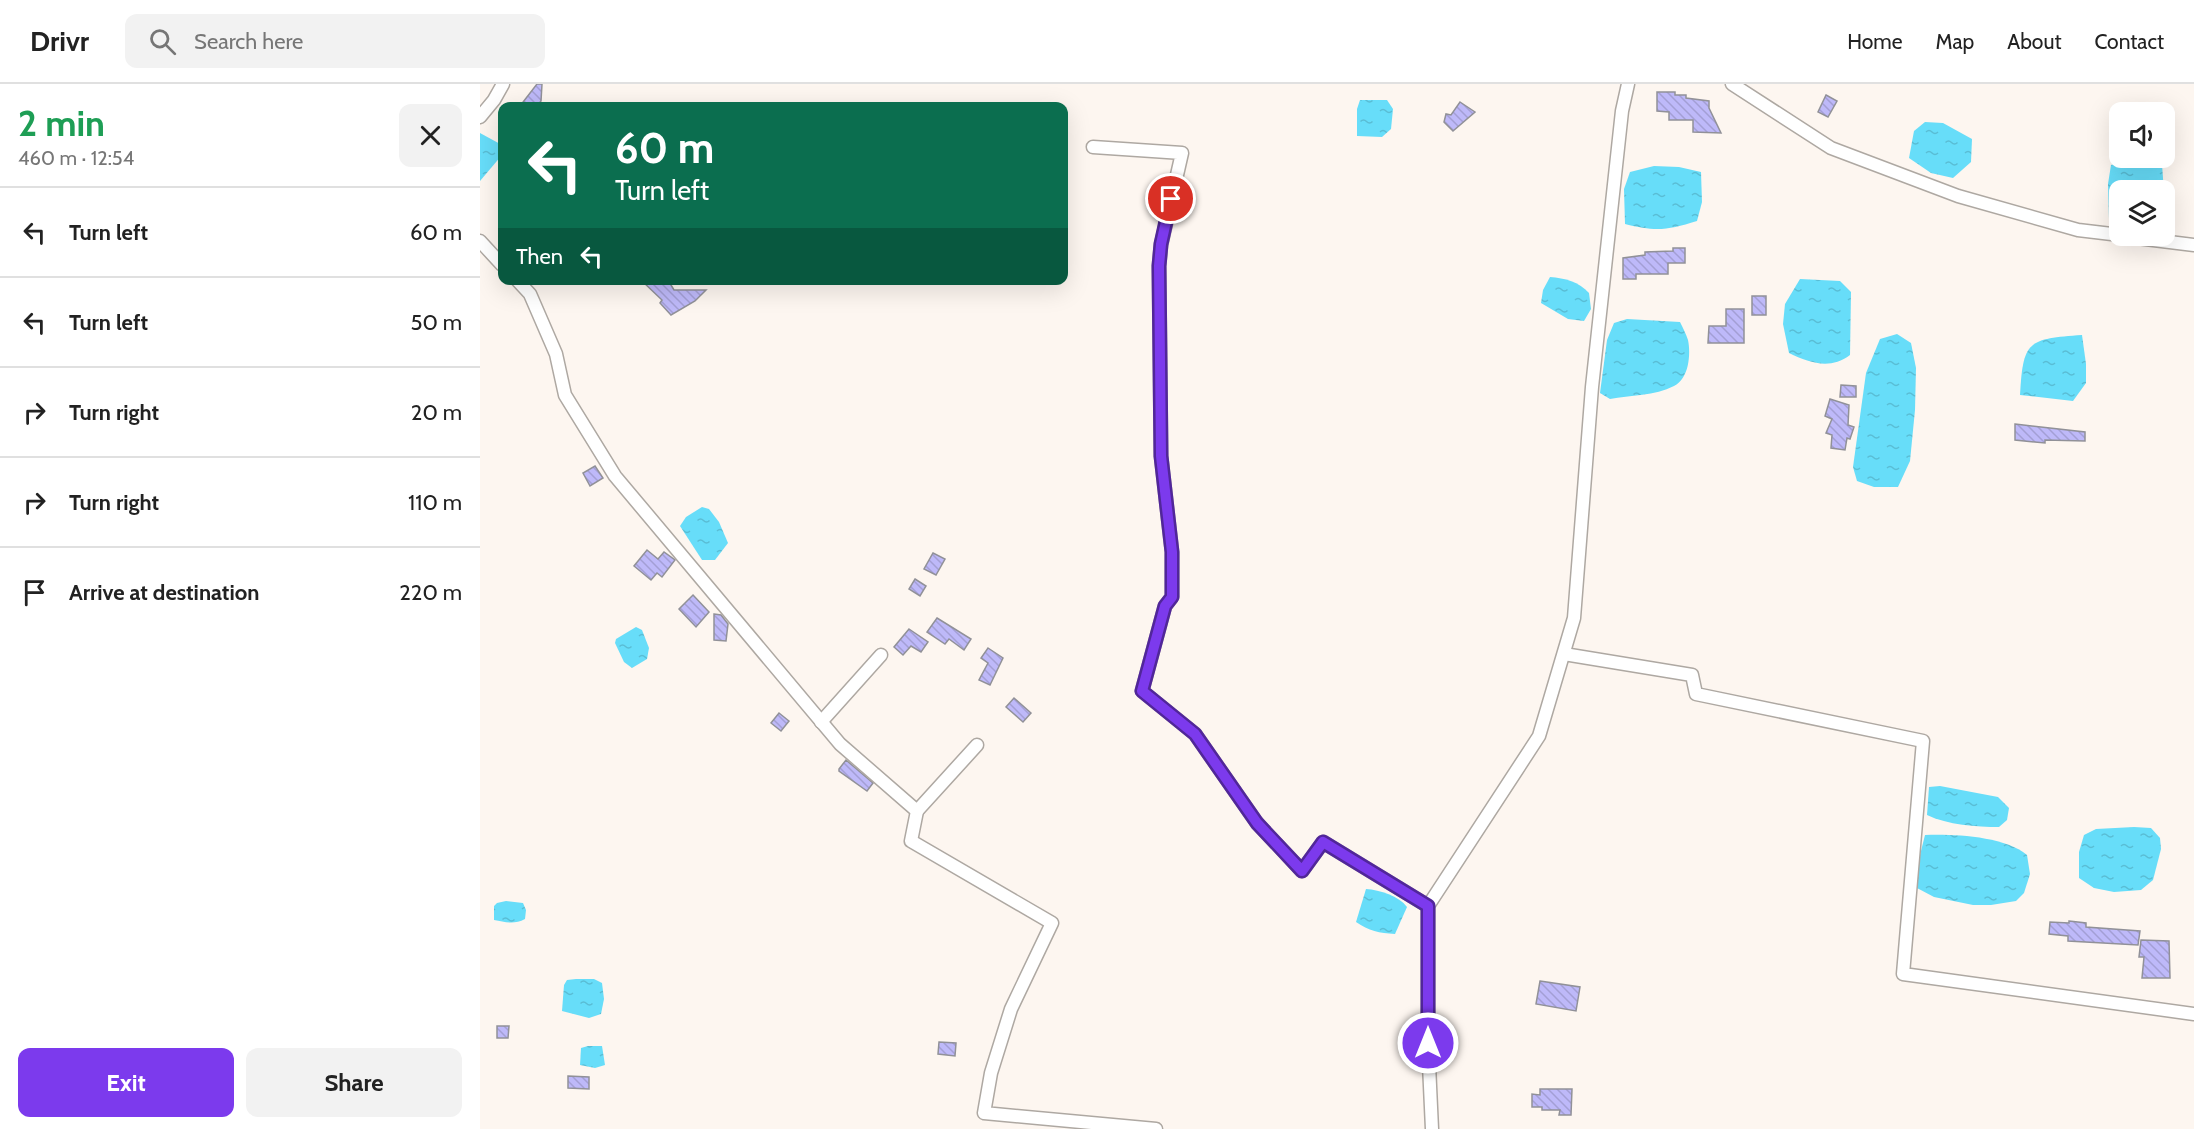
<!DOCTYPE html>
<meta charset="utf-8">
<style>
:root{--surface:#fff;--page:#f2f2f2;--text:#222;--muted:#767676;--line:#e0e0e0;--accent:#7c3aed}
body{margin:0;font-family:Cabin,sans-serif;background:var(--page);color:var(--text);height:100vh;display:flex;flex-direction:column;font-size:22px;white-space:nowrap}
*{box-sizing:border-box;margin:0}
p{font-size:20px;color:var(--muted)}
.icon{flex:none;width:33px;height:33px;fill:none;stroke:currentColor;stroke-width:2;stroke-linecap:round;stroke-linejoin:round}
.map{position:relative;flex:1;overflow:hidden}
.drawer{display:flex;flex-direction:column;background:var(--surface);width:480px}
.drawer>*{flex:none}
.hud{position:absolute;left:18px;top:18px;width:570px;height:183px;border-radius:12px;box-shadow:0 6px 24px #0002;background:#0b6e4f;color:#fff;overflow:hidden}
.tools{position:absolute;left:1629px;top:18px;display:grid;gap:12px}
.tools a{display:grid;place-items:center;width:66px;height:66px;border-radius:12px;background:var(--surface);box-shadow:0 6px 24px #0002;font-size:30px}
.pin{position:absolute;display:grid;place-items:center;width:51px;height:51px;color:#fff;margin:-26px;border:3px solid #fff;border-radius:50%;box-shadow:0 2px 6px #0007}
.me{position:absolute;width:66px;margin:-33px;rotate:0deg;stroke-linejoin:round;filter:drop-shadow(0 0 4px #0008)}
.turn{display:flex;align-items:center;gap:21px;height:126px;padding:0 18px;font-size:27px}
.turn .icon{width:78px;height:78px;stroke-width:2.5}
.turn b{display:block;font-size:42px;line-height:51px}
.then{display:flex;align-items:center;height:57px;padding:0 18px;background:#0003;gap:12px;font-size:22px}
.round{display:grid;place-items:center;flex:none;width:63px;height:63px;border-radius:12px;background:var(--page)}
.headline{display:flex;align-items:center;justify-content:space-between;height:102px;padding:0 18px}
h1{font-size:36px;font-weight:700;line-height:45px;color:#1e9e55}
.primary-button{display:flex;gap:12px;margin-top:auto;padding:12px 18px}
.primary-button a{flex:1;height:69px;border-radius:12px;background:var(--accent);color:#fff;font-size:24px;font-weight:700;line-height:69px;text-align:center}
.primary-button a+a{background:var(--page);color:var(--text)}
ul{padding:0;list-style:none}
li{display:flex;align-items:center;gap:18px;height:90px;padding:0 18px;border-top:2px solid var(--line)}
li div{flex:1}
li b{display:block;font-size:22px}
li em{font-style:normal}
header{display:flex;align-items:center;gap:36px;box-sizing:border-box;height:84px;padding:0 30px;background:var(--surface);border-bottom:2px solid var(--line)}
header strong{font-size:28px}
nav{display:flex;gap:33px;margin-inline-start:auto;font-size:21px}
.search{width:420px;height:54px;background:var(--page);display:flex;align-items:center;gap:15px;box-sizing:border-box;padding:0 21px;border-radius:12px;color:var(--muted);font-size:22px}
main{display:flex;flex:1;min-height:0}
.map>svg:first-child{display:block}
.water{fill:url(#water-ripples)}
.building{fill:url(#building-back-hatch);stroke:#919198;stroke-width:1.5}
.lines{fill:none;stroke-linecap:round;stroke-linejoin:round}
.minor-casing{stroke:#aea8a2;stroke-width:15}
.minor{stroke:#fff;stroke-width:12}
.route-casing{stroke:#51269a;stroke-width:15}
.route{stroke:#7c3aed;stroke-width:10}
</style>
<header>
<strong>Drivr</strong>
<div class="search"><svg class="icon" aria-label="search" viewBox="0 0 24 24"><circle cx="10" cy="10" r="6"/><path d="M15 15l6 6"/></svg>Search here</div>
<nav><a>Home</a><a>Map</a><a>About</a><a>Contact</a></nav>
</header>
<main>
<section class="drawer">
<div class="headline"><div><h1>2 min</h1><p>460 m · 12:54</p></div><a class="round"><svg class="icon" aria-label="close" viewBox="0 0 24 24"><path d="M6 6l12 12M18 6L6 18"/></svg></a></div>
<ul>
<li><svg class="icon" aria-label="left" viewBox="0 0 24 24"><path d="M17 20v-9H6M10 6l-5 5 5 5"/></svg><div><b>Turn left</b></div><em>60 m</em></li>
<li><svg class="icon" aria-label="left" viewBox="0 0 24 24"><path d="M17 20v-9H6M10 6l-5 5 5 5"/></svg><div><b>Turn left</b></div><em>50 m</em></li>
<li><svg class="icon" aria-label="right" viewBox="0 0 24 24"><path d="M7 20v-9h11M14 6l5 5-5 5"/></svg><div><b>Turn right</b></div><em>20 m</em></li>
<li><svg class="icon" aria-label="right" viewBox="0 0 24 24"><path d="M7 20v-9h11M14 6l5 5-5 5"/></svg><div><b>Turn right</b></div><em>110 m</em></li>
<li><svg class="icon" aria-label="arrive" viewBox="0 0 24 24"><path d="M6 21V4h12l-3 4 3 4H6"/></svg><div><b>Arrive at destination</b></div><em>220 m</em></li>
</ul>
<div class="primary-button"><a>Exit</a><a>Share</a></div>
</section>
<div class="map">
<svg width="1714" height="1045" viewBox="0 0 1714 1045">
<defs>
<pattern id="water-ripples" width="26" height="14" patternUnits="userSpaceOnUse" patternTransform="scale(1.5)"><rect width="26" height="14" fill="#67ddf9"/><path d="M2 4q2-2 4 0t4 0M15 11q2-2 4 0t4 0" fill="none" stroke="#59bdd5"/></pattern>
<pattern id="building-back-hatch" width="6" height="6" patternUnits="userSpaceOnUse" patternTransform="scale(1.5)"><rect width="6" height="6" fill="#beb9f9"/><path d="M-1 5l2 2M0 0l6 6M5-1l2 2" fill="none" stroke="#a39fd5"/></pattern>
</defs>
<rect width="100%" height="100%" fill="#fdf6f0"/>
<g class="water">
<polygon points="880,16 907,16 913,25 911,45 902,53 877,52 877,25"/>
<polygon points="1445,38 1463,39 1492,55 1491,78 1473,94 1451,89 1429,74 1434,47"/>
<polygon points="0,49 22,61 22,71 0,97"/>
<polygon points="1658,74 1674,74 1682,80 1685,123 1684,106 1640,106 1639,145 1629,135 1628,100 1631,81"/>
<path d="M1174,82L1199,83L1221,88L1222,118L1217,137C1188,146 1176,148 1145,140L1144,105L1150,88Z"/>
<path d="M1070,193C1085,194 1099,198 1109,209L1111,225L1104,237L1088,235L1061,219L1063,206Z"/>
<path d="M1320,195L1360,197L1371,208L1370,271C1350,286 1330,279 1309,269L1303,240L1305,220Z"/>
<path d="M1147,235L1200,238C1203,244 1206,250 1208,256C1211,270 1209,295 1194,302C1175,312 1150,311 1130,315L1120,309L1127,256L1134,239Z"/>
<polygon points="1417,250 1431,259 1436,284 1435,326 1430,377 1418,403 1394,403 1377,397 1373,383 1386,289 1400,255"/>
<path d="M1602,251L1606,280V299L1593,317L1540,311C1543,256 1548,255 1602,251Z"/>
<polygon points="222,423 229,425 239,438 248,459 235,476 222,476 200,442 206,433"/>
<polygon points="156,543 162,546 169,564 167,575 152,584 144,578 135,559 136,555"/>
<path d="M1460,702L1518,713L1529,724L1527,736L1519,743C1496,743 1468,741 1447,731L1449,703Z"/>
<polygon points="1654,743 1671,744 1680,754 1681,765 1673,796 1661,806 1634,808 1614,804 1599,794 1599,768 1604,751 1616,745"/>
<path d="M1445,751C1474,750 1524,752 1547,771L1550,790L1544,809L1536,817L1511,821H1493L1454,813L1437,804L1438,779Z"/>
<path d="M886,805C900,806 919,812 927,823L915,850C899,849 889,847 876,838Z"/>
<path d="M26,817L43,819L46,826L45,835C34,841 25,838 14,836V822L17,819Z"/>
<polygon points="96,895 114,895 122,899 124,915 121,930 109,934 82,927 84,901 87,896"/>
<polygon points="108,962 122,962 125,981 115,984 100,981 101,964"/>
</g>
<g class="building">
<polygon points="57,0 62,0 61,17 57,22 40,22"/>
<polygon points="1177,8 1195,8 1195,11 1206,11 1206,14 1229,17 1229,24 1241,49 1213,48 1213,36 1189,36 1189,28 1177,27"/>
<polygon points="1346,11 1357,17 1348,33 1338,28"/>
<polygon points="980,18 995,28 973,47 964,38 966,30 971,31"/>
<polygon points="1193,164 1205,164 1205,179 1188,179 1188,190 1156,190 1156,195 1143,195 1143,174 1165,171 1165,168 1193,167"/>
<polygon points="161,196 188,196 194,206 226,206 215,217 191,231 180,219 182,216"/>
<rect x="1272" y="212" width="14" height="19"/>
<polygon points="1246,225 1264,225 1264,259 1228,259 1229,242 1246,242"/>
<polygon points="1361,301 1376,302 1376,313 1360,313"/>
<polygon points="1350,315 1369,321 1368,341 1374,343 1370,355 1367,354 1365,366 1351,364 1352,351 1346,349 1352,335 1345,332"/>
<polygon points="1535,340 1605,348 1605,357 1565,356 1565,359 1535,356"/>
<polygon points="115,382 123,394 110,402 103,389"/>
<polygon points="167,466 178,475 184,468 195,476 182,493 177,489 171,496 154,482"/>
<polygon points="453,469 465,475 456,491 444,485"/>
<polygon points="435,495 446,502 440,512 429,505"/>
<polygon points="213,511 229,528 216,543 199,525"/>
<polygon points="234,530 241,531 248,540 246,557 234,556"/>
<polygon points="457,534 491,555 484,566 469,555 465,560 447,548"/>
<polygon points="429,545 448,558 441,568 431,562 423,571 414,563"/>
<polygon points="508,564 523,574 510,601 499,596 508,579 501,574"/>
<polygon points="534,614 551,629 543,638 526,623"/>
<polygon points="299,629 309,637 301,647 291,639"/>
<polygon points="366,676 393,699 387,707 359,687 359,685"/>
<polygon points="1589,837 1606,839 1606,843 1660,847 1658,861 1588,857 1588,852 1569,850 1570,838 1589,839"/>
<polygon points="1661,856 1689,857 1690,894 1662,894 1664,873 1659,873"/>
<polygon points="1060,897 1100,903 1096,927 1056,920"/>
<polygon points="17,942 29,942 28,954 17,954"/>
<polygon points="459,958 476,959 475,972 458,970"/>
<polygon points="88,992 109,993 109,1005 88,1004"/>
<polygon points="1060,1005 1092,1005 1091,1031 1079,1031 1080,1026 1062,1026 1062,1023 1052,1023 1052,1010 1060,1011"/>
</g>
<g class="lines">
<defs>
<g id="minor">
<polyline points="1252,0 1351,64 1478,112 1598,146 1640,151"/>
<polyline points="0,33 14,16 23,0"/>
<polyline points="613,63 702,69 681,161 679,182 681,372 692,468 692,513 685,522 662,607 715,650 777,739 822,787 843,758 948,822"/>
<polyline points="1641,152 1714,161"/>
<polyline points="0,157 22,181"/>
<polyline points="37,196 50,210 76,270 85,311 135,392 360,660 437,727 431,757 572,839 531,925 511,989 504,1029 676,1045"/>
<polyline points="1084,570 1212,591 1216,610 1443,657 1423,890 1714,930"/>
<polyline points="341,638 401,571"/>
<polyline points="437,727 497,661"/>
<polyline points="952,1045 948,959 948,822 1059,652 1094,534 1112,303 1142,27 1148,0"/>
</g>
</defs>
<use href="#minor" class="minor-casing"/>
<use href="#minor" class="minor"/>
</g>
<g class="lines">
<defs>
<polyline id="route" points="691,115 681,160 679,182 681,372 692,468 692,513 685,522 662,607 715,650 777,739 822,787 843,758 948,822 948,959"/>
</defs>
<use href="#route" class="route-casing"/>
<use href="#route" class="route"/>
</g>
</svg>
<div class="tools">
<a><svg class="icon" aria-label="sound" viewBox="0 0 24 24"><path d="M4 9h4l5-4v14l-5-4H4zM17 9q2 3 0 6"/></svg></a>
<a><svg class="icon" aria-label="layers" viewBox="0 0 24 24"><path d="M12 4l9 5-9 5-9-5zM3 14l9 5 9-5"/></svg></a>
</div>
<div class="pin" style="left:691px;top:115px;background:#d93025"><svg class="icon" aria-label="arrive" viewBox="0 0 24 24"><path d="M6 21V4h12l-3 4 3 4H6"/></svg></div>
<svg class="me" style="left:948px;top:959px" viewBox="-20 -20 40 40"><circle r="17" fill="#7c3aed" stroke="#fff" stroke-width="3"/><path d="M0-11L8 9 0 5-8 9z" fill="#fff"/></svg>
<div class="hud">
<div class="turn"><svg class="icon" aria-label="left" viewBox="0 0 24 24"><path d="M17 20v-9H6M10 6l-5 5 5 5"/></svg><div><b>60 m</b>Turn left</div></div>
<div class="then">Then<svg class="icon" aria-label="left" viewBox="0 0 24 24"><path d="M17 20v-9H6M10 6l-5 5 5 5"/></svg></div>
</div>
</div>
</main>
